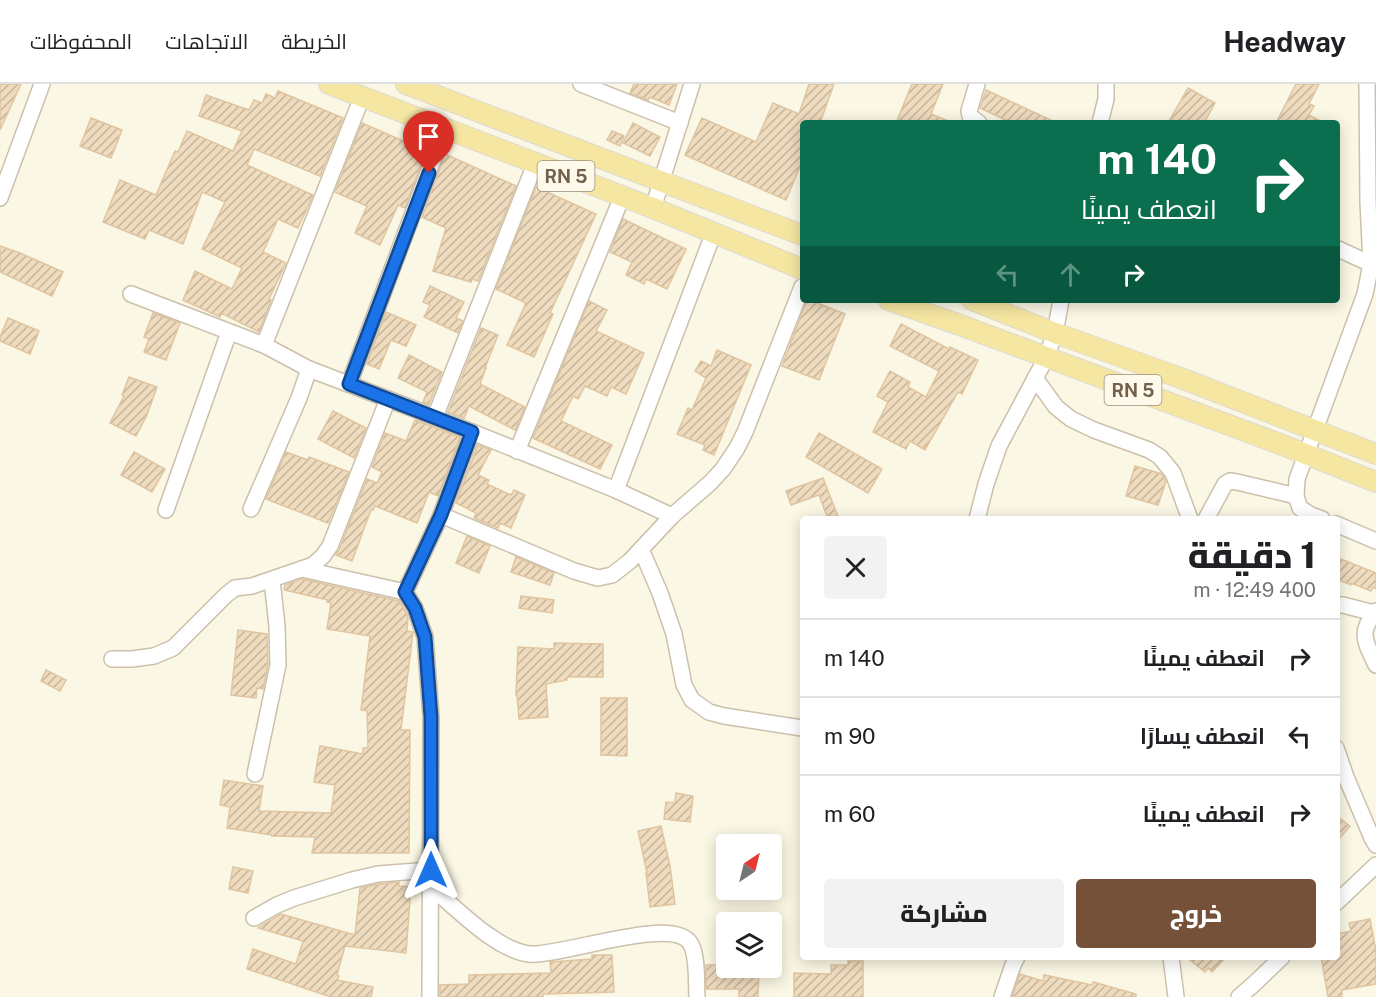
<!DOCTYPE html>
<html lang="ar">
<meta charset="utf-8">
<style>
:root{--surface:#fff;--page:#f2f2f2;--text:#202124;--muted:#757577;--line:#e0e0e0;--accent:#755139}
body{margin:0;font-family:"Public Sans",Cairo,sans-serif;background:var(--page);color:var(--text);direction:rtl;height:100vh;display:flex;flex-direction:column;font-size:22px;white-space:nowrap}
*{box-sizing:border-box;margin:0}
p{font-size:20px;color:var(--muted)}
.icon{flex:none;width:33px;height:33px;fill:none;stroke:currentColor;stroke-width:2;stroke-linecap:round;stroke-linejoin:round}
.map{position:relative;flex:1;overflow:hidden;direction:ltr}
.details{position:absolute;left:800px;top:432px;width:540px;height:444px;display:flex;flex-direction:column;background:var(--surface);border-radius:6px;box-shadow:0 3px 15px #0003;direction:rtl}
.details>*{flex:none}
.banner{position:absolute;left:800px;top:36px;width:540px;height:183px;border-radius:6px;box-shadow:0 3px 15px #0003;direction:rtl;background:#0b6e4f;color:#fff;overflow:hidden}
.needle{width:39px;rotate:35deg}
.tools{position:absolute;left:716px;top:750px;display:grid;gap:12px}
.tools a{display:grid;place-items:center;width:66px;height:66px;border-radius:6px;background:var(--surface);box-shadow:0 3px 15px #0003;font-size:30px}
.pin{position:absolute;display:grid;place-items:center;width:51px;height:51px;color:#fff;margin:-62px -26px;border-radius:50% 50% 50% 0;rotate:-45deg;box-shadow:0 0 6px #0007}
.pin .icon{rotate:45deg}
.me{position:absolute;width:66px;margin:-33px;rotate:0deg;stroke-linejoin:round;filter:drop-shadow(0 0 4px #0008)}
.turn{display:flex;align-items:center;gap:21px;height:126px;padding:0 24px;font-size:27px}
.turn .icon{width:78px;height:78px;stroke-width:2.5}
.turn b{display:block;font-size:42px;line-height:51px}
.lanes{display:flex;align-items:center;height:57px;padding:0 24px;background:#0003;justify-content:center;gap:30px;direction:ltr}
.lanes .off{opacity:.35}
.round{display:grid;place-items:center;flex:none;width:63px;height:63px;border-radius:6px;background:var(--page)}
.headline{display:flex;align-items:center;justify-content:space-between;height:102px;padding:0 24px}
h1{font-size:36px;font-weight:800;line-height:45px}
.cta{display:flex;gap:12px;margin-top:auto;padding:12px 24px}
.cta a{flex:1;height:69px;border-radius:6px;background:var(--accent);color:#fff;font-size:24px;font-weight:800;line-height:69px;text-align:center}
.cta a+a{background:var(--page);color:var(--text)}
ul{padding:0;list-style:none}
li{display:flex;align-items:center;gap:18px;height:78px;padding:0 24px;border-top:2px solid var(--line)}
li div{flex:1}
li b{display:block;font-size:22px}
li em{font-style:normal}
header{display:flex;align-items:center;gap:36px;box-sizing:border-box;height:84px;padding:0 30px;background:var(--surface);border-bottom:2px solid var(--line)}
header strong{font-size:28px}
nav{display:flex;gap:33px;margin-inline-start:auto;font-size:21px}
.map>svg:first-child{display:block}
.building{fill:url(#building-hatch);stroke:#e0c5a0;stroke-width:1.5}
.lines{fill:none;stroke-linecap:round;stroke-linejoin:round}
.minor-casing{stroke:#ccc0ac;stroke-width:18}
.major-casing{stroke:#ddd9d4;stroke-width:22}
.minor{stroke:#fff;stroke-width:15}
.major{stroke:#f5e6a2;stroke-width:20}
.route-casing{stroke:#114b97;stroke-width:15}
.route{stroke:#1a73e8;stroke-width:10}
.labels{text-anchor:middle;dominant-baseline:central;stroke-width:4.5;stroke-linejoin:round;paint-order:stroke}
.shield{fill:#fefaeb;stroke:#9c8f7c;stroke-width:1.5}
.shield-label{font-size:18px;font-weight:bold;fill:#72614c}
</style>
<header>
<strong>Headway</strong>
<nav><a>الخريطة</a><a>الاتجاهات</a><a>المحفوظات</a></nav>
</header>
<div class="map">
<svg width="1376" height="913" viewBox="0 0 1376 913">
<defs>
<pattern id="building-hatch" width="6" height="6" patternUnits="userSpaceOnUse" patternTransform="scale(1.5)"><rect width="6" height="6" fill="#efdbbe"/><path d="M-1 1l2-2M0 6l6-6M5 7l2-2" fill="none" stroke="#c6b59d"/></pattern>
</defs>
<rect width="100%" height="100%" fill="#fbf7e5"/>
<g class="building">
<polygon points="0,0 21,0 0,46"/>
<polygon points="634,0 677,0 669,21 650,13 648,16 630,9"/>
<polygon points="809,0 834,0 820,39 802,39 802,78 786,116 685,71 702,34 756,58 773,19 799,30"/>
<polygon points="912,0 943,0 931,30 953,39 896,39"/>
<polygon points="1296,0 1319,0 1309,20 1314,22 1309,31 1324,39 1276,39"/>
<polygon points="1188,4 1215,19 1204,39 1168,39"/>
<polygon points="986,6 1057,39 1012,39 980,24"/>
<polygon points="278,7 343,34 320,92 254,65 247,81 313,111 298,144 278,135 263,168 286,179 269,215 271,216 259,248 221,229 220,233 183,216 195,187 232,205 242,184 202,165 225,118 202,108 183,160 149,146 145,155 103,138 120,96 156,111 175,67 178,68 187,47 233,67 242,47 199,32 206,11 249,26 254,16 262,19 266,10 275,14"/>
<polygon points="91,34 122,46 111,74 80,62"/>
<polygon points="362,39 426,67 405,124 398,121 380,161 355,149 367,122 335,108"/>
<polygon points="633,39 660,53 650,72 623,59"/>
<polygon points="612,47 624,52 620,62 607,56"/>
<polygon points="445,70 516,102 478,197 472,195 471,198 433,187 446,144 422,133"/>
<polygon points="536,103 596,130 550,229 553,230 534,273 507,261 526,219 496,205"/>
<polygon points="623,135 686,165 667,205 646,195 644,200 626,191 632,178 610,168"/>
<polygon points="0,162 20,169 63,188 52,212 0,188"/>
<polygon points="430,202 464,218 456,234 463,237 458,249 424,233 430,221 423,218"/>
<polygon points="807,216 810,216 845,230 819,296 782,282"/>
<polygon points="589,217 607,226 596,247 644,269 626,310 611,303 607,312 585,302 578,315 573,312 561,337 612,361 600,385 533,354"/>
<polygon points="386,228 416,241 406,262 391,256 379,285 367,280"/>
<polygon points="153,229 180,239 166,276 144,268 149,255 144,253"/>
<polygon points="8,234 39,247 30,270 0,257 0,253"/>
<polygon points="901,240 949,265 950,263 978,276 962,310 958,308 925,366 910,357 906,365 873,348 888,318 877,312 890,287 910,298 908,303 926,313 939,287 890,262"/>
<polygon points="481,244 498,251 485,284 486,284 480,300 525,323 515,346 469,322 464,334 448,328"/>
<polygon points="717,266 751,281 714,371 703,366 705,361 677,350 688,324 692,326 706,294 695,287 701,277 711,282"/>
<polygon points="409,271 442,288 429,320 423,318 427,308 398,294"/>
<polygon points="129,293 157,303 147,331 136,352 110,339 124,312 122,311"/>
<polygon points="333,327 366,344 354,374 318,355"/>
<polygon points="415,336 460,353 438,412 429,408 417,439 375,422 373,426 371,426 352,477 336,471 339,466 367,395 377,399 382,388 372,383 385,349 406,357"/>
<polygon points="819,349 882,385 868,409 806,373"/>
<polygon points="478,361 491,366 478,391 489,396 487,400 511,411 514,406 525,411 511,444 500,439 498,444 474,434 476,429 456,419"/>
<polygon points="134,368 165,385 152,408 121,391"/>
<polygon points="286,368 308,376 309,373 349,388 328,439 266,415"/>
<polygon points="1135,382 1162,390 1164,394 1166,397 1158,421 1126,412"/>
<polygon points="823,394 839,435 828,435 819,411 791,421 786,407"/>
<polygon points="467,452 490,462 479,489 456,479"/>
<polygon points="516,473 554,489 550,501 511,488"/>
<polygon points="1336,473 1376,489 1376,505 1373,503 1371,507 1351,499 1351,501 1336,495"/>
<polygon points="302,495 399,517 406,528 408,534 407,547 413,548 401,646 410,646 409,769 312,769 315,753 272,752 272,751 227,744 230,723 220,721 224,696 263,702 259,727 331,729 335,701 314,698 320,662 363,670 363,664 368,664 367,627 361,626 370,552 327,545 331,519 327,518 328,516 284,506 285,501"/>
<polygon points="521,512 554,516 552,529 519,524"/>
<polygon points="238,546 267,550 268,580 263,605 257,604 256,614 231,611"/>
<polygon points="554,559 603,560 603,593 567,593 567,596 546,600 548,633 519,635 517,611 516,611 518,563 554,565"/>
<polygon points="46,586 66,596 60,607 41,597"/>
<polygon points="601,614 627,614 627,672 601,671"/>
<polygon points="676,709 693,712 690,738 664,735 666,718 675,719"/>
<polygon points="1336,731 1350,742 1336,758"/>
<polygon points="661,742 670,782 675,820 650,823 646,789 647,789 638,747"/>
<polygon points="233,783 253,787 248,809 229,805"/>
<polygon points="399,798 399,802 411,803 406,869 345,862 337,891 339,892 337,896 373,903 371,913 331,913 247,885 253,865 296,880 303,857 258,844 259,843 281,830 355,851 360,804 379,800"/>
<polygon points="1370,835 1376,867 1376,900 1342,906 1342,913 1328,913 1321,873 1336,873 1336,850 1351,847 1349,839"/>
<polygon points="592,871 612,871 614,908 543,910 543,913 440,913 440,901 469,900 469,891 551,889 550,878 592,875"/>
<polygon points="1186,873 1226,873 1212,888 1208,884 1205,888"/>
<polygon points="848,877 863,877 863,913 794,913 794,889 831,890 831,881 848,881"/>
<polygon points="706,881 726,881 726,884 759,884 758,913 739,913 739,905 706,905"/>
<polygon points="1020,890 1043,897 1044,891 1092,901 1093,898 1136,910 1136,913 1012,913"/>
</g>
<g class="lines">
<defs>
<g id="minor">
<polyline points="581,0 680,39"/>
<polyline points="977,0 969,27 970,32 979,39"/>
<polyline points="1100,39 1106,15 1106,0"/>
<polyline points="0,114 42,0"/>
<polyline points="653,124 692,0"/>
<polyline points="1336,164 1371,180 1376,180"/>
<polyline points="131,210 264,261 309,285"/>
<polyline points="264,261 362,13"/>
<polyline points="1035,294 1056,323 1071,335 1094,346 1149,366 1160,373 1173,389 1190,435"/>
<polyline points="349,300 445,44"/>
<polyline points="472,348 435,333 535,80"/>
<polyline points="517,367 622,113"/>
<polyline points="616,406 714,148"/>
<polyline points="251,425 299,314 309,285 435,333"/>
<polyline points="166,426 229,248"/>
<polyline points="672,432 616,406 472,348 441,431 574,487 598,494 612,491 630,477 672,432 710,399 723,385 737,364 745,348 802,203"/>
<polyline points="977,435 986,400 999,362 1046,274 1055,249 1061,216"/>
<polyline points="1206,435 1225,400 1230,397 1237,398 1296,412"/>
<polyline points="1322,435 1311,431 1300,424 1296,412 1297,395 1365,210 1371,180 1368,118 1367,0"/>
<polyline points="1336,440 1376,457"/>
<polyline points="641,465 660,509 674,550 684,601 692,616 709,628 724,632 802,644"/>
<polyline points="302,485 405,508 415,524 425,553 431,633 430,913"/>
<polyline points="405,508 441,431"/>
<polyline points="1336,521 1343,521 1374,529"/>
<path d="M1376,527C1358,549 1365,557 1376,581"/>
<polyline points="112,575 132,575 154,572 173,564 226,511 235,504 252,502 313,481 323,472 330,462 388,315"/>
<polyline points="1336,664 1346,693 1372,754 1376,761"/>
<polyline points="255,690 278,581 277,542 272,496"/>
<path d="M431,803C456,824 496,866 529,870C561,873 672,831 690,859C698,870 696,898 697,913"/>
<polyline points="1336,819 1376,781"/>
<polyline points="254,834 277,821 294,814 352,796 378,790 431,786"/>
<polyline points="1171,873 1176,913"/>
<polyline points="1002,913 1013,881 1017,873"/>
<polyline points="1239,913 1255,899 1282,873"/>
</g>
<g id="major">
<polyline points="329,0 653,124 802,185"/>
<polyline points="406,0 802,151"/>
<polyline points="889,216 960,241 1288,363 1376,398"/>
<polyline points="972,216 1055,249 1186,296 1376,370"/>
</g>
</defs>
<use href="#minor" class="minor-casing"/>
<use href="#major" class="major-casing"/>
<use href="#minor" class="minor"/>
<use href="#major" class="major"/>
</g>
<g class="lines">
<defs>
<polyline id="route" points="429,89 349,300 472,348 441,431 405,508 415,524 425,553 431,633 431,786"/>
</defs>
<use href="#route" class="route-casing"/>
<use href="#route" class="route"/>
</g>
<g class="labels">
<g class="shield">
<rect x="537.5" y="77" width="57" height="30" rx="4.5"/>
<rect x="1104.5" y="291" width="57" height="30" rx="4.5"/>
</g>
<g class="shield-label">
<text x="566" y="92">RN 5</text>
<text x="1133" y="306">RN 5</text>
</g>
</g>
</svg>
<div class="tools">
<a><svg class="needle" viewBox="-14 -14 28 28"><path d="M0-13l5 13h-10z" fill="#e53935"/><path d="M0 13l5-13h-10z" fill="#757577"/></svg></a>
<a><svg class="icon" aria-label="layers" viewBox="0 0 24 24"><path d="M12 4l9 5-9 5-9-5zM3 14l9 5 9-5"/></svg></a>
</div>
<div class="pin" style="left:429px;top:89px;background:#d93025"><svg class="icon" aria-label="arrive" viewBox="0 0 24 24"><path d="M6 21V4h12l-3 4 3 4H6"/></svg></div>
<svg class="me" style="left:431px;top:786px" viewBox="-20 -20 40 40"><path d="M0-17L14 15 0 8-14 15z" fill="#1a73e8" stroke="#fff" stroke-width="4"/></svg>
<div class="banner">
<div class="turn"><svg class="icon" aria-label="right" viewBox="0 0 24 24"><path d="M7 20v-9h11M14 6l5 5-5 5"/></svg><div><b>140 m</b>انعطف يمينًا</div></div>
<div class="lanes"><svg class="icon off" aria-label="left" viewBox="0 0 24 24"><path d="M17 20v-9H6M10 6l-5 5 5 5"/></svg><svg class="icon off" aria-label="ahead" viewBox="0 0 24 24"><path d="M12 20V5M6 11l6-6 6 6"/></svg><svg class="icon" aria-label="right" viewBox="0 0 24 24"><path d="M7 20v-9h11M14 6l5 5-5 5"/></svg></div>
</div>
<section class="details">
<div class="headline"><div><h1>1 دقيقة</h1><p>400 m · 12:49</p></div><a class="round"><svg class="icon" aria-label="close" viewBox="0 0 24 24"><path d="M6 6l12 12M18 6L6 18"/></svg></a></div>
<ul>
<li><svg class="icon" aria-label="right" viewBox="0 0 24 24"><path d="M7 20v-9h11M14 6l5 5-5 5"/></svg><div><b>انعطف يمينًا</b></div><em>140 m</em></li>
<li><svg class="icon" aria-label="left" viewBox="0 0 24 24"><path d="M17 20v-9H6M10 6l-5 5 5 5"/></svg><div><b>انعطف يسارًا</b></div><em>90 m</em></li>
<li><svg class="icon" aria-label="right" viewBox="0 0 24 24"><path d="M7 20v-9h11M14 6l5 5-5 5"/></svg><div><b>انعطف يمينًا</b></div><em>60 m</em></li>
</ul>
<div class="cta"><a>خروج</a><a>مشاركة</a></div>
</section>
</div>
